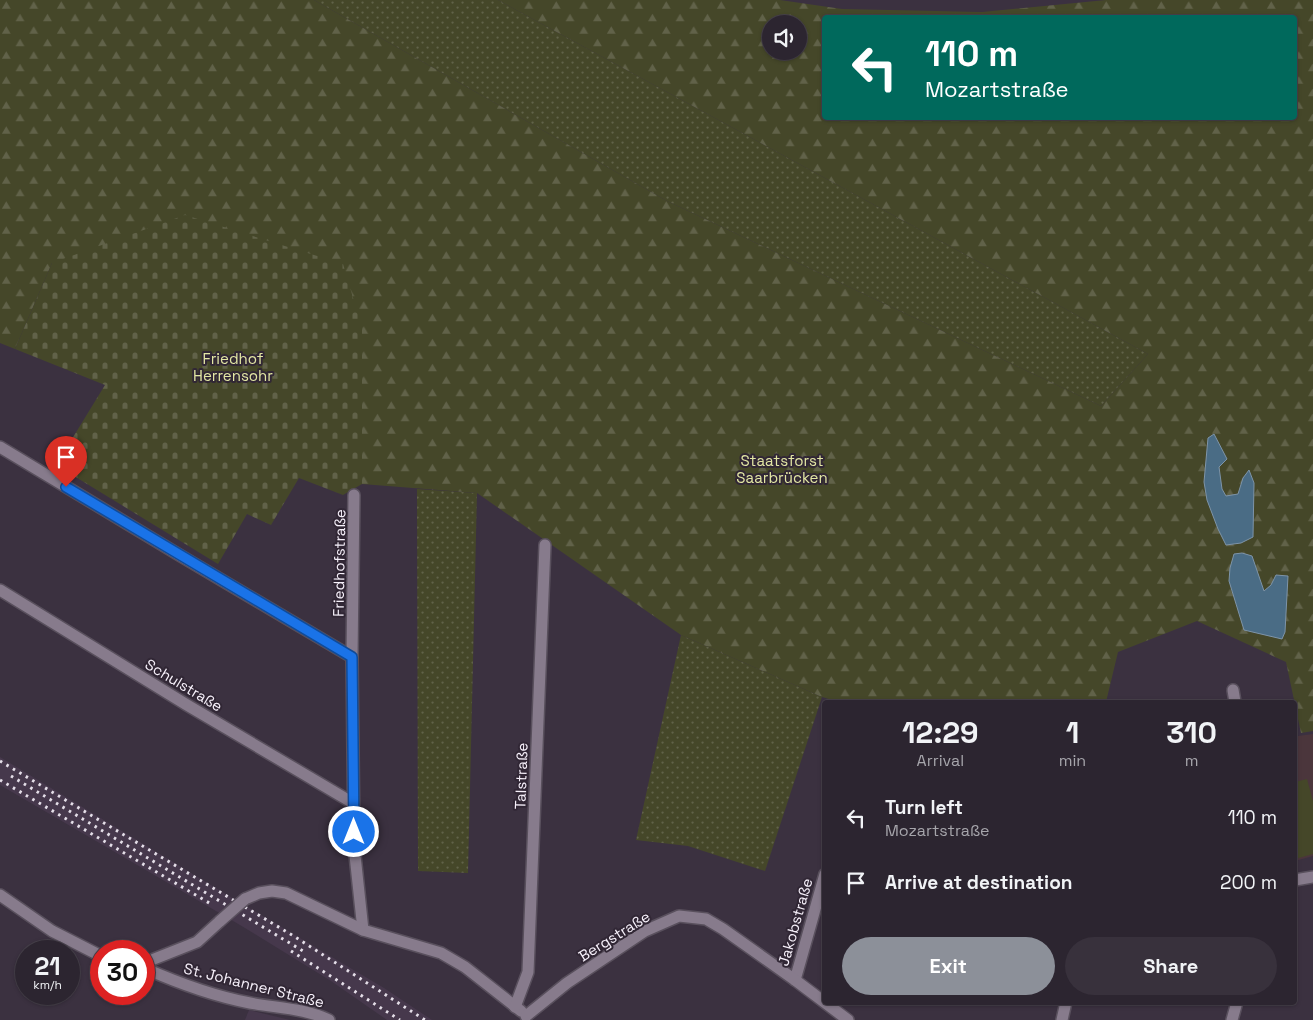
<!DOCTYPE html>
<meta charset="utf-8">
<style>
:root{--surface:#2c2530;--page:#38313c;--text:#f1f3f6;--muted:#a6a5ab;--line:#48424c;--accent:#8c9099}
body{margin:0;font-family:"Space Grotesk",sans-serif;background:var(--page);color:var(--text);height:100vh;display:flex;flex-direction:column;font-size:19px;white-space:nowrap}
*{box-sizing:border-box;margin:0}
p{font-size:16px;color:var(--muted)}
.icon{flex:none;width:28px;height:28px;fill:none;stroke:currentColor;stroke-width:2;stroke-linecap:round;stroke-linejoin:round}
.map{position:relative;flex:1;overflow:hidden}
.sheet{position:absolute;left:822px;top:700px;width:475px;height:305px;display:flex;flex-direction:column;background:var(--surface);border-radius:5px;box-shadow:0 1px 4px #0004,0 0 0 1px var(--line)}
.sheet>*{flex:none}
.hud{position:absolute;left:822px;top:15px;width:475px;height:105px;border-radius:5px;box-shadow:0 1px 4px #0004,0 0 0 1px var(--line);background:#00695c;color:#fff;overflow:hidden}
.buttons{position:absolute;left:762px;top:15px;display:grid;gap:10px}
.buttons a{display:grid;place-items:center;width:45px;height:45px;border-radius:50%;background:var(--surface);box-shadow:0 1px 4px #0004,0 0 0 1px var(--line);font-size:25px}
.speed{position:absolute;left:15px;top:940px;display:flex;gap:10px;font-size:25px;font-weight:700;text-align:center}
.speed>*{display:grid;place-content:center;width:65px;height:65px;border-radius:50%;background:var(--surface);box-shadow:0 1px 4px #0004,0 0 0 1px var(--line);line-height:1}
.speed small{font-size:12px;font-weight:400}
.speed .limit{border:8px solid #d22;background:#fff;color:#111}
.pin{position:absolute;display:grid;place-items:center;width:42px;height:42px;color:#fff;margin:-51px -21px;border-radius:50% 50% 50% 0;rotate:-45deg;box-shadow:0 0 5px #0007}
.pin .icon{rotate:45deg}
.me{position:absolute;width:55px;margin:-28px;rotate:0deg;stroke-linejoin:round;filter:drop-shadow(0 0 4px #0008)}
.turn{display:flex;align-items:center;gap:18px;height:105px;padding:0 20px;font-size:22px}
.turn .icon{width:65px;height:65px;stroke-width:2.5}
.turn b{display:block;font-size:35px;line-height:42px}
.eta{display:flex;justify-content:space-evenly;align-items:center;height:85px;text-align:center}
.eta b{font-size:30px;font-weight:800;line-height:35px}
.primary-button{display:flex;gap:10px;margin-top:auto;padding:10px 20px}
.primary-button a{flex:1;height:58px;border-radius:30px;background:var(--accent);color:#fff;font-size:20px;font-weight:800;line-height:58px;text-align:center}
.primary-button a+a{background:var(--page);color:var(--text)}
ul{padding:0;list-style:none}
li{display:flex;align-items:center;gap:15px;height:65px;padding:0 20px}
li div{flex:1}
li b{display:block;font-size:19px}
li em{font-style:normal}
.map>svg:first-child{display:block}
.built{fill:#46384c}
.education{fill:#4b363c}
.grass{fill:url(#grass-dots)}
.forest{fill:url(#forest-firs);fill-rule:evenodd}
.cemetery{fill:url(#cemetery-stones)}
.garden{fill:#454729}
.water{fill:#4a6c85;stroke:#7e94a8}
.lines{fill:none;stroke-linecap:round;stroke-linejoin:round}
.street-casing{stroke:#59505d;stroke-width:14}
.street{stroke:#877b8c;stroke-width:11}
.rail{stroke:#e4dee8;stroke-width:3;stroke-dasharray:2.5 5;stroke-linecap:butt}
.street-bridge-casing{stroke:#59505d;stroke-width:14;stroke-linecap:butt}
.street-bridge{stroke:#877b8c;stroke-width:11}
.route-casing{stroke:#114b97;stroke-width:12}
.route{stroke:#1a73e8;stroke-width:9}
.labels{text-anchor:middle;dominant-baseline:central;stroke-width:4;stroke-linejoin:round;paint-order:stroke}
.park-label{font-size:15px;fill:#e3e7a4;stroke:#312735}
.street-label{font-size:15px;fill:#f7f1fb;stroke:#312735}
</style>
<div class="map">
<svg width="1313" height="1020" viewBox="0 0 1313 1020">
<defs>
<pattern id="grass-dots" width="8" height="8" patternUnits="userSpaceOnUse" patternTransform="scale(1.25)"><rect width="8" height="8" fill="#454729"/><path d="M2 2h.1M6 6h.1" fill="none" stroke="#616249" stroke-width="1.8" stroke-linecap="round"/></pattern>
<pattern id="forest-firs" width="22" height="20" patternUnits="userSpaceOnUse" patternTransform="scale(1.25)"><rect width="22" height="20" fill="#454729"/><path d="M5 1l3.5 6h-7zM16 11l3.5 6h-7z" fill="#616249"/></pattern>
<pattern id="cemetery-stones" width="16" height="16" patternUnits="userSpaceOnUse" patternTransform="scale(1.25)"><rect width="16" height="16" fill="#454729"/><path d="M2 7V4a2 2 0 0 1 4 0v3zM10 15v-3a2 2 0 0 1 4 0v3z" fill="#616249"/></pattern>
</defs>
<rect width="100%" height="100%" fill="#3b3140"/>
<g class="built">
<polygon points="0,757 229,896 384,988 432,1020 387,1020 331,981 240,925 0,785"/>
<polygon points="249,1010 290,1020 245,1020"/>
</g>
<polygon class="education" points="1295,728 1298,736 1313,734 1313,856 1295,861"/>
<g class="grass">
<polygon points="314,0 498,0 1148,354 1101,406 667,201"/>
<polygon points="417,489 477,493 468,873 418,871"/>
<polygon points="681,635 822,697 765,871 688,846 636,840"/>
</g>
<path class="forest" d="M0,0H314L667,201L1101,406L1148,354L498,0H780L842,9L982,12L1106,0H1313V731L1301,733L1286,662L1197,621L1118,652L1106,702H839L822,697L681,635L477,493L362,484V328L52,263L15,349L0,343ZM825,18H1295V118H825ZM771,24H799V51H771Z"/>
<polygon class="cemetery" points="185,215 343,264 362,328 362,484 343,495 299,478 271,525 247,514 218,564 56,465 105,385 15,349 52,263"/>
<polygon class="garden" points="1307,779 1313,801 1313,854 1295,859 1295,782"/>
<g class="water">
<polygon points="1214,434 1227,459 1219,467 1222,489 1226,496 1238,494 1243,478 1249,470 1254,483 1253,537 1241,543 1226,545 1218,529 1207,500 1204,482 1208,438"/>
<polygon points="1242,553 1252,556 1264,591 1271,585 1276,575 1288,576 1285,632 1282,639 1244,630 1229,581 1230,568 1234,554"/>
</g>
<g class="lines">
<defs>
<g id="street">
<polyline points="0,447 181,556 352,657"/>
<polyline points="354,495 352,657 354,846 363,930"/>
<polyline points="0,590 187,705 353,803"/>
<polyline points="1233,690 1235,702"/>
<polyline points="1295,880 1313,877"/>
<polyline points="0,895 52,931 101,956"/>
<polyline points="245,899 259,893 272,891 286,893 363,930 441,953 465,967 521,1011"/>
<polyline points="144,963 197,942 220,921"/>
<path d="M144,968C178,983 213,996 250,1003C276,1008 305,1008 329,1020"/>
<polyline points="795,980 825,874"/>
<polyline points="515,1007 528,972 545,545"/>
<polyline points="526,1016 567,983 645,931 679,916 706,919 723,929 795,980 848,1020"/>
<polyline points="1062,1020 1066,1002"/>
<polyline points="1232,1020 1237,1002"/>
</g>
</defs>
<use href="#street" class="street-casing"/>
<use href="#street" class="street"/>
<g class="rail">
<polyline points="0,761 292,935 425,1020"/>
<polyline points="11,776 303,951"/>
<polyline points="0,780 211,904"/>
<polyline points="291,951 400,1020"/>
</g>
<defs>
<polyline id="street-bridge" points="220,921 245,899"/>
</defs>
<use href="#street-bridge" class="street-bridge-casing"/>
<use href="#street-bridge" class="street-bridge"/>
</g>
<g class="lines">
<defs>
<polyline id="route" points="66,487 352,657 354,832"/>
</defs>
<use href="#route" class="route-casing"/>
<use href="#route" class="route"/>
</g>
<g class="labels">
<g class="park-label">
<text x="233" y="358">Friedhof<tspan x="233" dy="17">Herrensohr</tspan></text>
<text x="782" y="460">Staatsforst<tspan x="782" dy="17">Saarbrücken</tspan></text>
</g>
<g class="street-label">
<text transform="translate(339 563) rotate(-89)">Friedhofstraße</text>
<text transform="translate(184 685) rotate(31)">Schulstraße</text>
<text transform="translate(521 776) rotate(-88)">Talstraße</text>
<text transform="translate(795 922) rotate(-74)">Jakobstraße</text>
<text transform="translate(614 936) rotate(-32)">Bergstraße</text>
<text transform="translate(254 985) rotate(14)">St. Johanner Straße</text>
</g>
</g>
</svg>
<div class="buttons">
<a><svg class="icon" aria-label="sound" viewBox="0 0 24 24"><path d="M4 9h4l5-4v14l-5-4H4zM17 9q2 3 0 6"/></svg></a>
</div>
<div class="speed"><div>21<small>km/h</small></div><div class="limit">30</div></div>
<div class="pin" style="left:66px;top:487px;background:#d93025"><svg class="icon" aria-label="arrive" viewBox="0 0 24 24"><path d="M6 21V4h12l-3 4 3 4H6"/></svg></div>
<svg class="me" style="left:354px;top:832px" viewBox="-20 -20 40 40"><circle r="17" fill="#1a73e8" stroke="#fff" stroke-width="3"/><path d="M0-11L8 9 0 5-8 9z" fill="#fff"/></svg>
<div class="hud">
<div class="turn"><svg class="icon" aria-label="left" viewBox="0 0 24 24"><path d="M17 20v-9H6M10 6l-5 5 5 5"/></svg><div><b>110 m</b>Mozartstraße</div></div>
</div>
<section class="sheet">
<div class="eta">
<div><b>12:29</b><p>Arrival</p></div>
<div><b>1</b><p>min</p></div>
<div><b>310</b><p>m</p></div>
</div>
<ul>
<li><svg class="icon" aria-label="left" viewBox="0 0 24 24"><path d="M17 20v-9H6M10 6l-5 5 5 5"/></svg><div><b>Turn left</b><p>Mozartstraße</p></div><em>110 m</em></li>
<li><svg class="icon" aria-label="arrive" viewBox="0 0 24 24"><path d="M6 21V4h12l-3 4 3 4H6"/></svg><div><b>Arrive at destination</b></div><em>200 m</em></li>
</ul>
<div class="primary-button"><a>Exit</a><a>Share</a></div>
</section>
</div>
